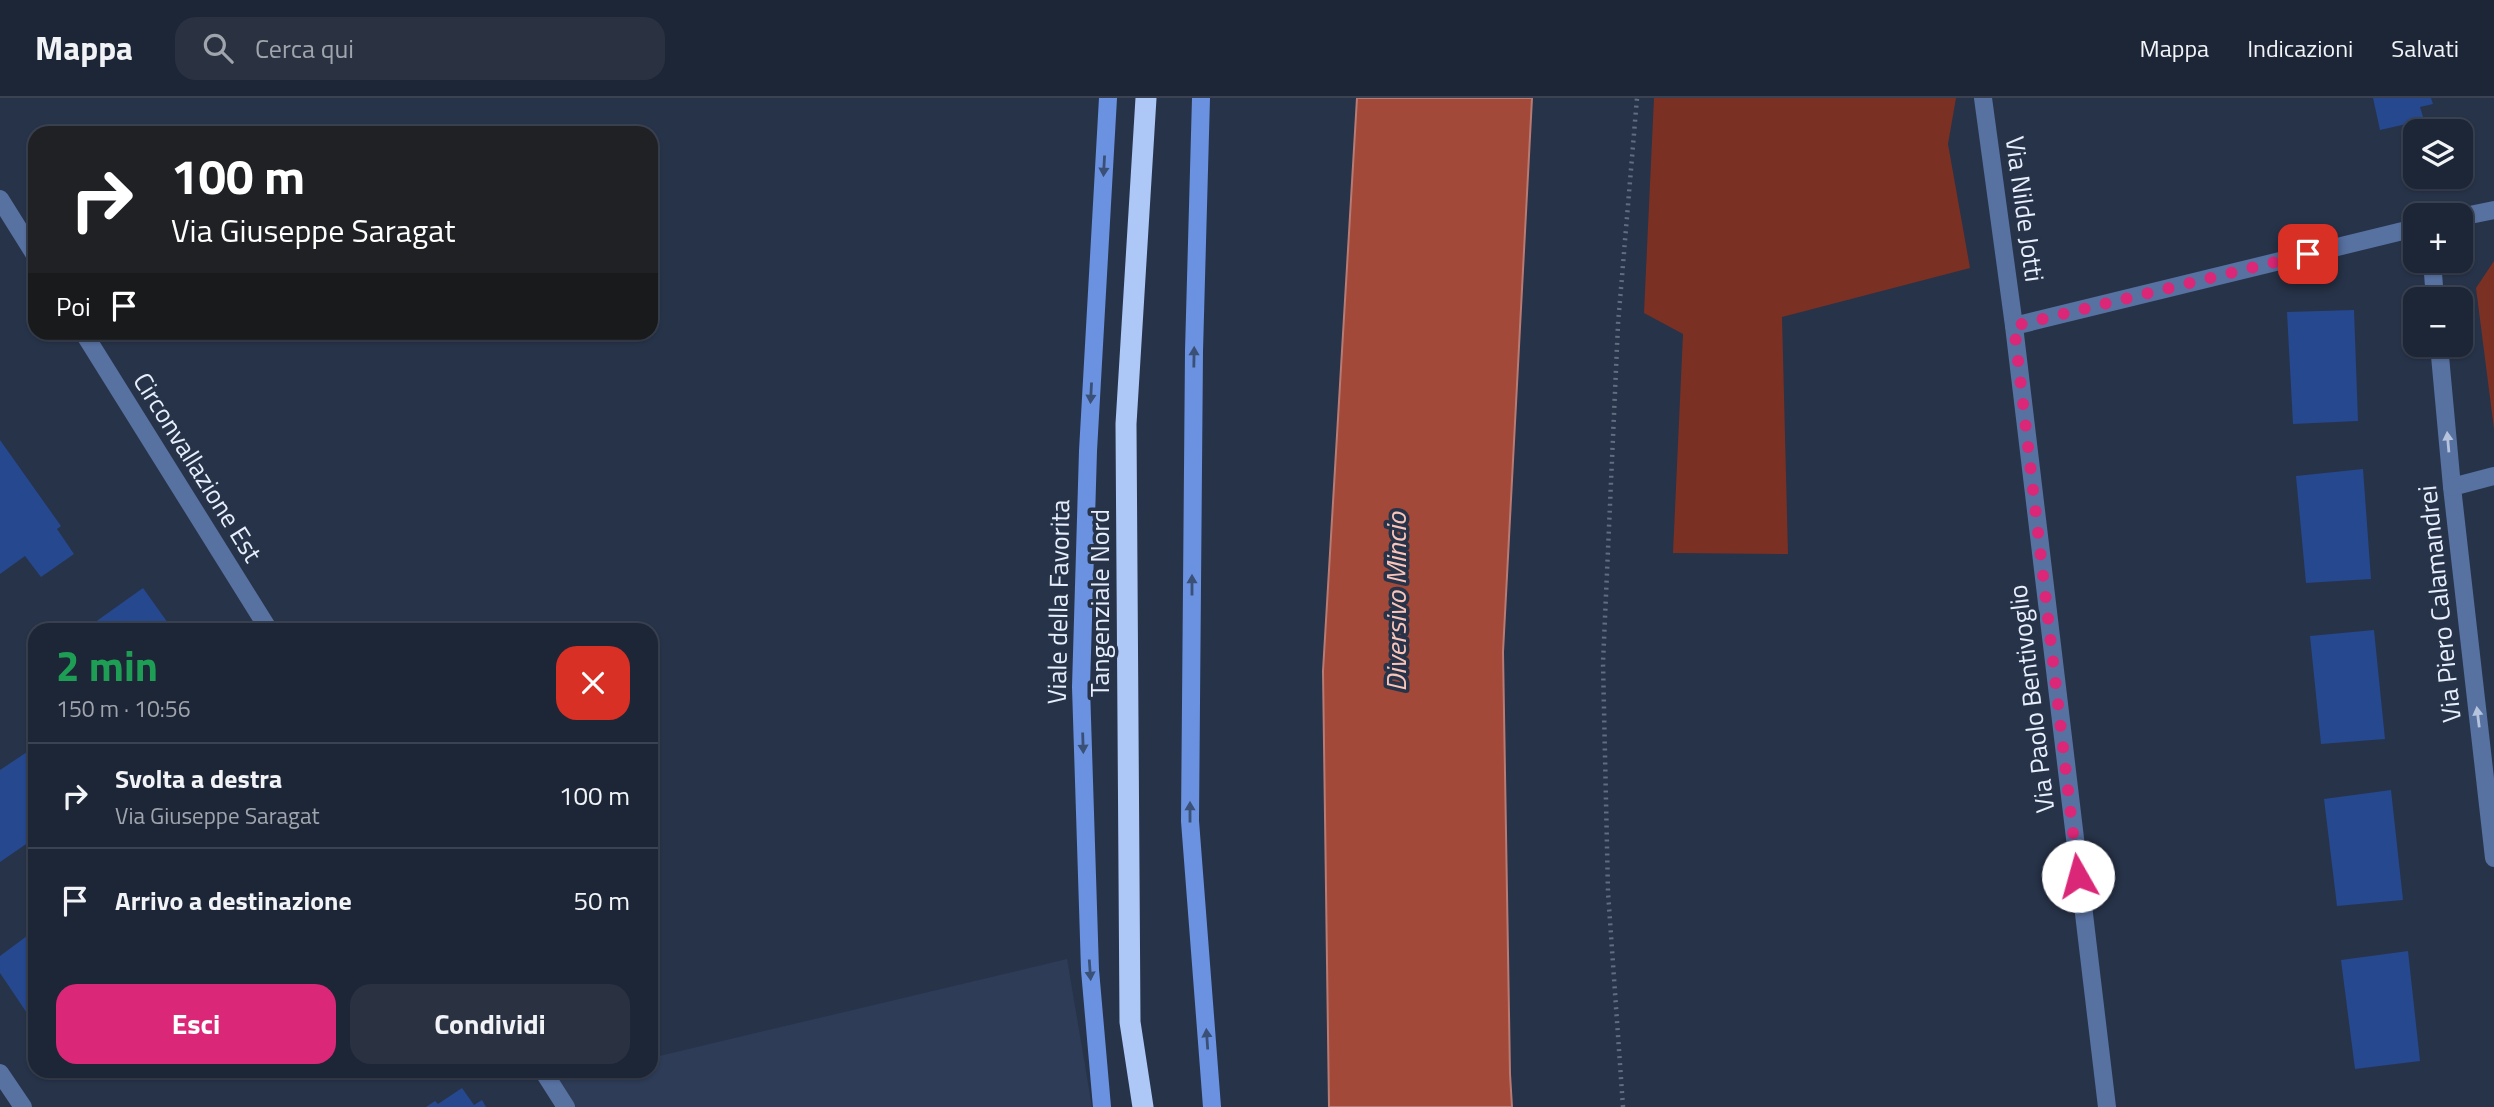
<!DOCTYPE html>
<html lang="it">
<meta charset="utf-8">
<style>
:root{--surface:#1d2637;--page:#2a3242;--text:#f1f3f6;--muted:#a0a5ad;--line:#3b4352;--accent:#db2777}
body{margin:0;font-family:"Titillium Web",sans-serif;background:var(--page);color:var(--text);height:100vh;display:flex;flex-direction:column;font-size:26px;white-space:nowrap}
*{box-sizing:border-box;margin:0}
p{font-size:23px;color:var(--muted)}
.icon{flex:none;width:38px;height:38px;fill:none;stroke:currentColor;stroke-width:2;stroke-linecap:round;stroke-linejoin:round}
.map{position:relative;flex:1;overflow:hidden}
.details{position:absolute;left:28px;top:525px;width:630px;height:455px;display:flex;flex-direction:column;background:var(--surface);border-radius:21px;box-shadow:0 2px 5px #0004,0 0 0 2px var(--line)}
.details>*{flex:none}
.top-card{position:absolute;left:28px;top:28px;width:630px;height:214px;border-radius:21px;box-shadow:0 2px 5px #0004,0 0 0 2px var(--line);background:#202124;color:#fff;overflow:hidden}
.tools{position:absolute;left:2403px;top:21px;display:grid;gap:14px}
.tools a{display:grid;place-items:center;width:70px;height:70px;border-radius:14px;background:var(--surface);box-shadow:0 2px 5px #0004,0 0 0 2px var(--line);font-size:35px}
.pin{position:absolute;display:grid;place-items:center;width:60px;height:60px;color:#fff;margin:-30px;border-radius:14px;box-shadow:0 4px 10px #0006}
.me{position:absolute;width:77px;margin:-38px;rotate:353deg;stroke-linejoin:round;filter:drop-shadow(0 0 5px #0008)}
.turn{display:flex;align-items:center;gap:24px;height:147px;padding:0 28px;font-size:32px}
.turn .icon{width:91px;height:91px;stroke-width:2.5}
.turn b{display:block;font-size:49px;line-height:60px}
.then{display:flex;align-items:center;height:66px;padding:0 28px;background:#0003;gap:14px;font-size:26px}
.round{display:grid;place-items:center;flex:none;width:74px;height:74px;border-radius:21px;background:var(--page)}
.headline{display:flex;align-items:center;justify-content:space-between;height:119px;padding:0 28px}
h1{font-size:42px;font-weight:700;line-height:52px;color:#1e9e55}
.action{display:flex;gap:14px;margin-top:auto;padding:14px 28px}
.action a{flex:1;height:80px;border-radius:21px;background:var(--accent);color:#fff;font-size:28px;font-weight:700;line-height:80px;text-align:center}
.action a+a{background:var(--page);color:var(--text)}
ul{padding:0;list-style:none}
li{display:flex;align-items:center;gap:21px;height:105px;padding:0 28px;border-top:2px solid var(--line)}
li div{flex:1}
li b{display:block;font-size:26px}
li em{font-style:normal}
header{display:flex;align-items:center;gap:42px;box-sizing:border-box;height:98px;padding:0 35px;background:var(--surface);border-bottom:2px solid var(--line)}
header strong{font-size:33px}
nav{display:flex;gap:38px;margin-inline-start:auto;font-size:24px}
.search{width:490px;height:63px;background:var(--page);display:flex;align-items:center;gap:18px;box-sizing:border-box;padding:0 24px;border-radius:21px;color:var(--muted);font-size:26px}
.map>svg:first-child{display:block}
.built{fill:#2e3c57}
.green{fill:#7b3024}
.water{fill:#a34939;stroke:#b77b74;stroke-width:2}
.building{fill:#26488e}
.lines{fill:none;stroke-linecap:round;stroke-linejoin:round}
.path{stroke:#626d80;stroke-width:4.5;stroke-dasharray:2 5;stroke-linecap:butt}
.street{stroke:#5771a1;stroke-width:18}
.secondary{stroke:#6a92e0;stroke-width:18}
.highway{stroke:#adc7f7;stroke-width:21}
.oneway{fill:#3b5076}
.oneway2{fill:#b5c3dd}
.route{stroke:#db2777;stroke-width:12;stroke-dasharray:0 21.6}
.labels{text-anchor:middle;dominant-baseline:central;stroke-width:7;stroke-linejoin:round;paint-order:stroke}
.street-label{font-size:26px;fill:#e7effd;stroke:#273349}
.water-label{font-size:28px;font-style:italic;fill:#f9c5bb;stroke:#273349}
</style>
<header>
<strong>Mappa</strong>
<div class="search"><svg class="icon" aria-label="search" viewBox="0 0 24 24"><circle cx="10" cy="10" r="6"/><path d="M15 15l6 6"/></svg>Cerca qui</div>
<nav><a>Mappa</a><a>Indicazioni</a><a>Salvati</a></nav>
</header>
<div class="map">
<svg width="2494" height="1009" viewBox="0 0 2494 1009">
<rect width="100%" height="100%" fill="#273349"/>
<polygon class="built" points="1067,861 1092,1009 566,1009 550,984 594,973 651,973 651,960"/>
<g class="green">
<polygon points="1654,0 1956,0 1948,46 1970,170 1782,219 1788,456 1673,455 1683,236 1644,215"/>
<polygon points="2494,163 2494,331 2476,190"/>
</g>
<polygon class="water" points="1357,0 1532,0 1503,554 1510,976 1512,1009 1329,1009 1323,573"/>
<g class="building">
<polygon points="2373,0 2431,0 2433,6 2420,9 2424,22 2380,32"/>
<polygon points="2354,212 2358,323 2293,326 2287,214"/>
<polygon points="0,342 61,428 57,431 74,456 41,479 25,458 0,476"/>
<polygon points="2363,371 2371,481 2306,485 2296,378"/>
<polygon points="143,490 173,532 84,532"/>
<polygon points="2374,532 2385,641 2321,646 2310,538"/>
<polygon points="27,654 35,666 35,740 0,764 0,672"/>
<polygon points="2391,692 2403,802 2337,808 2324,701"/>
<polygon points="35,832 35,927 0,875 0,858"/>
<polygon points="2408,853 2420,963 2355,971 2341,862"/>
<polygon points="462,990 474,1007 482,1002 486,1009 426,1009 435,1003 438,1006"/>
</g>
<g class="lines">
<polyline class="path" points="1623,1009 1608,794 1603,565 1618,226 1637,0"/>
<g class="street">
<polyline points="1983,0 2014,228 2107,1009"/>
<polyline points="0,101 35,157"/>
<polyline points="2460,119 2494,112"/>
<polyline points="2432,163 2435,201"/>
<polyline points="2014,228 2415,130"/>
<polyline points="83,234 269,532"/>
<polyline points="2439,247 2452,389 2494,760"/>
<polyline points="2452,389 2494,378"/>
<polyline points="543,973 566,1009"/>
<polyline points="0,975 23,1009"/>
</g>
<g class="secondary">
<polyline points="1201,0 1194,253 1190,723 1212,1009"/>
<polyline points="1102,1009 1090,872 1081,589 1088,353 1108,0"/>
</g>
<polyline class="highway" points="1143,1009 1130,924 1126,326 1146,0"/>
</g>
<defs><path id="oneway-solid" d="M-6-.8H1V-3.2L6.5 0L1 3.2V.8H-6Z" transform="scale(1.75)"/></defs>
<g class="oneway">
<use href="#oneway-solid" transform="translate(1104 68) rotate(93)"/>
<use href="#oneway-solid" transform="translate(1194 259) rotate(-89)"/>
<use href="#oneway-solid" transform="translate(1091 295) rotate(93)"/>
<use href="#oneway-solid" transform="translate(1192 487) rotate(-90)"/>
<use href="#oneway-solid" transform="translate(1083 645) rotate(88)"/>
<use href="#oneway-solid" transform="translate(1190 714) rotate(-90)"/>
<use href="#oneway-solid" transform="translate(1090 872) rotate(86)"/>
<use href="#oneway-solid" transform="translate(1207 941) rotate(-94)"/>
</g>
<g class="oneway2">
<use href="#oneway-solid" transform="translate(2448 344) rotate(-95)"/>
<use href="#oneway-solid" transform="translate(2478 619) rotate(-97)"/>
</g>
<g class="lines">
<polyline class="route" points="2078,778 2014,228 2308,156"/>
</g>
<g class="labels">
<g class="street-label">
<text transform="translate(2025 111) rotate(82)">Via Nilde Jotti</text>
<text transform="translate(198 369) rotate(58)">Circonvallazione Est</text>
<text transform="translate(1058 504) rotate(-89)">Viale della Favorita</text>
<text transform="translate(1099 505) rotate(-90)">Tangenziale Nord</text>
<text transform="translate(2439 506) rotate(-96)">Via Piero Calamandrei</text>
<text transform="translate(2031 601) rotate(-97)">Via Paolo Bentivoglio</text>
</g>
<g class="water-label">
<text transform="translate(1395 504) rotate(-90)">Diversivo Mincio</text>
</g>
</g>
</svg>
<div class="tools">
<a><svg class="icon" aria-label="layers" viewBox="0 0 24 24"><path d="M12 4l9 5-9 5-9-5zM3 14l9 5 9-5"/></svg></a>
<a>+</a>
<a>−</a>
</div>
<div class="pin" style="left:2308px;top:156px;background:#d93025"><svg class="icon" aria-label="arrive" viewBox="0 0 24 24"><path d="M6 21V4h12l-3 4 3 4H6"/></svg></div>
<svg class="me" style="left:2078px;top:778px" viewBox="-20 -20 40 40"><circle r="19" fill="#fff"/><path d="M0-13L10 11 0 6-10 11z" fill="#db2777"/></svg>
<div class="top-card">
<div class="turn"><svg class="icon" aria-label="right" viewBox="0 0 24 24"><path d="M7 20v-9h11M14 6l5 5-5 5"/></svg><div><b>100 m</b>Via Giuseppe Saragat</div></div>
<div class="then">Poi<svg class="icon" aria-label="arrive" viewBox="0 0 24 24"><path d="M6 21V4h12l-3 4 3 4H6"/></svg></div>
</div>
<section class="details">
<div class="headline"><div><h1>2 min</h1><p>150 m · 10:56</p></div><a class="round" style="background:#d93025;color:#fff"><svg class="icon" aria-label="close" viewBox="0 0 24 24"><path d="M6 6l12 12M18 6L6 18"/></svg></a></div>
<ul>
<li><svg class="icon" aria-label="right" viewBox="0 0 24 24"><path d="M7 20v-9h11M14 6l5 5-5 5"/></svg><div><b>Svolta a destra</b><p>Via Giuseppe Saragat</p></div><em>100 m</em></li>
<li><svg class="icon" aria-label="arrive" viewBox="0 0 24 24"><path d="M6 21V4h12l-3 4 3 4H6"/></svg><div><b>Arrivo a destinazione</b></div><em>50 m</em></li>
</ul>
<div class="action"><a>Esci</a><a>Condividi</a></div>
</section>
</div>
